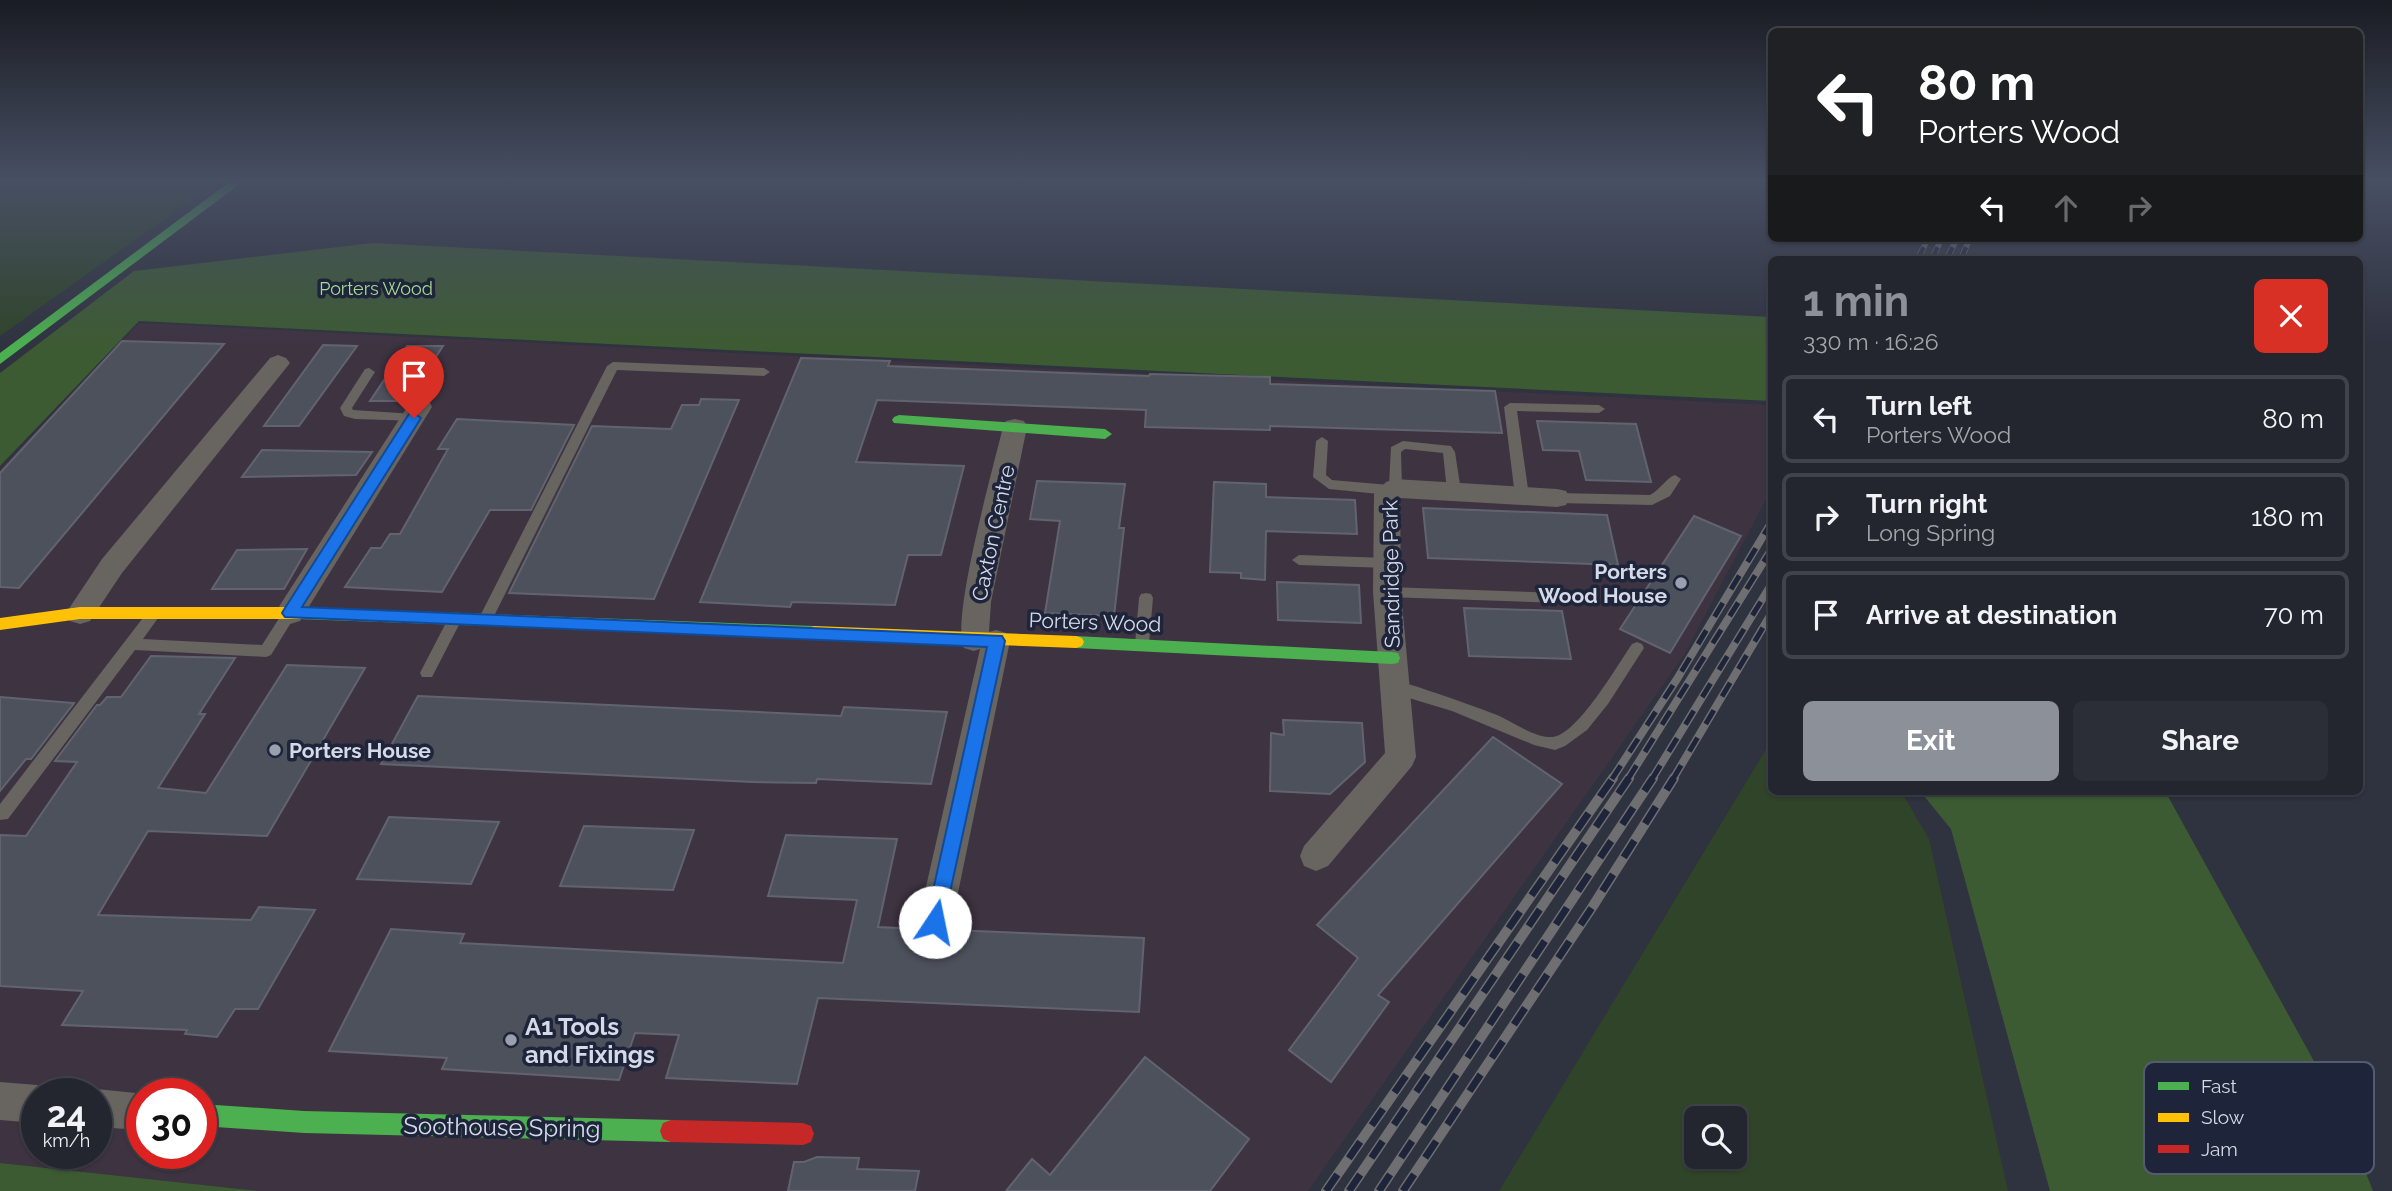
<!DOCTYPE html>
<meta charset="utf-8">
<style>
:root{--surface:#23262f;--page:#2b2e37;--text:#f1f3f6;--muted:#a3a5aa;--line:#40434b;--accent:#8c9099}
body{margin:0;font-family:Raleway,sans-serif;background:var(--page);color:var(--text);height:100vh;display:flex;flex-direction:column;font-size:26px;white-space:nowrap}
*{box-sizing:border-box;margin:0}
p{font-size:23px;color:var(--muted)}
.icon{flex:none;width:38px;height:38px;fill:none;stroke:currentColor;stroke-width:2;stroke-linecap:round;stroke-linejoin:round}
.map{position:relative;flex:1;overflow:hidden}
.panel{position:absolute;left:1768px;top:256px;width:595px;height:539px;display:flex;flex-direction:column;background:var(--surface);border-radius:10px;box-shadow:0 2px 5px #0004,0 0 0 2px var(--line)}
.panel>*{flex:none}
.top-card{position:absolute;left:1768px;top:28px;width:595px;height:214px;border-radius:10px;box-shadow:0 2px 5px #0004,0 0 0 2px var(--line);background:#202124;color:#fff;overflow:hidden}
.buttons{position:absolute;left:1684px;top:1106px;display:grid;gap:14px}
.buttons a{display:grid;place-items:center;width:63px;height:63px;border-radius:10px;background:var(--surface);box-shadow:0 2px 5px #0004,0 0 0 2px var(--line);font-size:35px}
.speed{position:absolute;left:21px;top:1078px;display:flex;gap:14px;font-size:35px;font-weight:700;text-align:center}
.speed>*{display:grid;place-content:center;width:91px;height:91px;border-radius:50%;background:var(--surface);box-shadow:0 2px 5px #0004,0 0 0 2px var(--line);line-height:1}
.speed small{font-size:18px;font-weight:400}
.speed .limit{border:10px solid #d22;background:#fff;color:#111}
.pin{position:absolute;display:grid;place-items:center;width:60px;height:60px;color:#fff;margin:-72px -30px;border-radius:50% 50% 50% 0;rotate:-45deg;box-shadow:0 0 7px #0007}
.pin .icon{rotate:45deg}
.me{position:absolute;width:77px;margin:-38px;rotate:11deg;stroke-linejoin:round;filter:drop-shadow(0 0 5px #0008)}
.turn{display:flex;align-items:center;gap:24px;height:147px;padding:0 35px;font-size:32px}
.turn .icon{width:91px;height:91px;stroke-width:2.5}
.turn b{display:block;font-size:49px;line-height:60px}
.lanes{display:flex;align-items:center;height:66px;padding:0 35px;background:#0003;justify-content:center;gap:35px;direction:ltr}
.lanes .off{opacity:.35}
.round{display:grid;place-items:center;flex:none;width:74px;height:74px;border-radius:10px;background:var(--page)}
.summary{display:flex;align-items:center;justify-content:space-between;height:119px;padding:0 35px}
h1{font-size:42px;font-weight:700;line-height:52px;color:var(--accent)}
.primary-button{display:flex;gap:14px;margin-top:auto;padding:14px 35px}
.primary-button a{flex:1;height:80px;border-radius:10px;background:var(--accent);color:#fff;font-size:28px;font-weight:700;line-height:80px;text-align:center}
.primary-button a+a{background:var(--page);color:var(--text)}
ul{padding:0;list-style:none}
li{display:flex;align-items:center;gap:21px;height:88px;margin:0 14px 10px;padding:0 21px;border:4px solid var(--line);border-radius:10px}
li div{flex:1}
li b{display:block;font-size:26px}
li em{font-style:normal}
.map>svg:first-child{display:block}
.industrial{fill:#3e3341;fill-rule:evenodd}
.green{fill:#2f4429;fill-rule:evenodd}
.forest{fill:#3d5b33}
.building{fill:#4d515c;stroke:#61646f;stroke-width:2}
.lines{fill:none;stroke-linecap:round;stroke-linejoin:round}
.lane{fill:#686460;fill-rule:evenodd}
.street{fill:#686460;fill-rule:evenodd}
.fast{fill:#4caf50;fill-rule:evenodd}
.slow{fill:#ffc107;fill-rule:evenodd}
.jam{fill:#c62828;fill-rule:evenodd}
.rail-far2-casing{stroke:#6f6e70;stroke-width:6}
.rail-far1-casing{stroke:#6f6e70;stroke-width:8}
.rail-casing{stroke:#6f6e70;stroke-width:10}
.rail-far2{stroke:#1e253b;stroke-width:4.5;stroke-dasharray:13;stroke-linecap:butt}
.rail-far1{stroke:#1e253b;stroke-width:5;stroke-dasharray:16;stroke-linecap:butt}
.rail{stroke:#1e253b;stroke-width:7;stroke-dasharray:20;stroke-linecap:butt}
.route{fill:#1a73e8;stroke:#114b97;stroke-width:2}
.poi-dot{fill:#9b9fae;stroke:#1e253b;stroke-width:2.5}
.labels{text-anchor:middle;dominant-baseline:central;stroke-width:7;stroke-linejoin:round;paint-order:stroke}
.far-park-label{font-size:18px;fill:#a4d98e;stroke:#1e253b}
.street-label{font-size:21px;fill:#d5dae9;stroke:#1e253b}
.poi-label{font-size:21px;font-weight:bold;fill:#d5dae9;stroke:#1e253b;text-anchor:end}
.near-poi-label{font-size:24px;font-weight:bold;fill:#d5dae9;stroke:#1e253b;text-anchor:start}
.near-street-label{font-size:24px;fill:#d5dae9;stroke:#1e253b}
.key{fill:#1e253b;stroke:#555b6f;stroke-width:2}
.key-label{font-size:19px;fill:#d5dae9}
</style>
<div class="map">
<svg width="2392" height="1191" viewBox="0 0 2392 1191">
<rect width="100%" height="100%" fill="#2f323f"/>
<path class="industrial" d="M139,323L1771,405V490L1684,655L1308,1191H258L0,1163V469ZM37,1094H96V1153H37ZM142,1094H201V1153H142Z"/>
<g class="green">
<polygon points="0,180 219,180 0,336"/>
<path d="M1771,741V791H1901L1929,839L2008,1191H1499ZM1696,1118H1734V1157H1696Z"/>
</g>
<g class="forest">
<polygon points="373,243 1771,317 1771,401 139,321 0,466 0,373 134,271"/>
<polygon points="1920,791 2165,791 2342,1112 2373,1191 2050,1191 1951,829"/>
<polygon points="0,1163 258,1191 0,1191"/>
</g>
<g class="building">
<polygon points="122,341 224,344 19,588 0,587 0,473"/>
<polygon points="323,345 357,346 299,426 264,426"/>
<polygon points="407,346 443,346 407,401 370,401"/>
<polygon points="801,358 890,361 888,366 1149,376 1150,374 1270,377 1270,384 1495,391 1502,433 1270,426 1270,430 1145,427 1146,410 877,400 856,462 964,466 941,555 908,555 895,605 792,602 790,607 700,602"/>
<polygon points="701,399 739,400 654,599 509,593 592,426 671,429 682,405 699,405"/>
<polygon points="457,419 574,425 531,510 490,510 442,592 345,587 371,548 381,548 390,534 400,534 448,449 438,449"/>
<polygon points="1537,421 1636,424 1651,482 1586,480 1579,451 1543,450"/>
<polygon points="262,450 372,452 356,475 242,477"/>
<polygon points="1037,481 1125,484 1119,528 1124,528 1114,616 1045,613 1060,521 1030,519"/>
<polygon points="1214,482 1266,484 1266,497 1355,500 1357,534 1266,531 1265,580 1241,578 1241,573 1210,572"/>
<polygon points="1423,508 1607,515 1618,565 1428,558"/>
<polygon points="1694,516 1741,536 1670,653 1620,629"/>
<polygon points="307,549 284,589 212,589 237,550"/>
<polygon points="1277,582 1359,585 1361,623 1278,620"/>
<polygon points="1464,608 1562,611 1571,659 1469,656"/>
<polygon points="151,656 235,658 199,714 205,714 158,788 206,793 287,665 365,668 267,836 148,831 98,915 251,920 259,907 315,910 258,1009 235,1009 217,1037 185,1034 187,1030 62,1025 83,991 0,986 0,835 26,836 77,762 55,761 97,705 100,705 107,697 121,697"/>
<polygon points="418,696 841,716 844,707 947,712 931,784 817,779 816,783 753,782 381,764"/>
<polygon points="0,697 74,703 31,759 26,759 0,791"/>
<polygon points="1283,720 1362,723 1365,762 1330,794 1270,791 1271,733 1284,735"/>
<polygon points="1493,737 1562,784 1378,995 1389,1002 1331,1082 1289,1050 1358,958 1317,925"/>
<polygon points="389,817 499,822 471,884 357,879"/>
<polygon points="584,826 694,830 673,890 560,886"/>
<polygon points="786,835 897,839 878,927 918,929 922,935 934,940 948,935 951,930 1144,938 1139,1012 818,998 797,1084 666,1078 679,1035 635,1033 619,1080 442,1069 447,1058 329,1051 391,929 464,934 460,943 843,963 857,900 768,896"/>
<polygon points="1145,1057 1249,1139 1210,1191 1006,1191 1032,1159 1050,1175"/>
<polygon points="817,1157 859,1158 857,1169 919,1171 915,1191 788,1191 794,1162 804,1162"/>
</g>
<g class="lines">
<g class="lane">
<polygon points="613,362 764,368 770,372 764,376 617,370 490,624 480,624 478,620 607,366"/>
<polygon points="369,368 375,372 352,408 353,410 414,414 420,418 418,421 355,419 344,416 340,408 365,369"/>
<polygon points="1510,403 1599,405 1605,409 1599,413 1517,411 1529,496 1522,501 1515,496 1504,407"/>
<polygon points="1322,437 1328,441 1326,475 1332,480 1389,485 1391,447 1403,441 1451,446 1455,452 1461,491 1454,496 1447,491 1443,453 1405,449 1401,452 1402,488 1400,491 1389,495 1329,489 1313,477 1316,441"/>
<path d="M1675,475L1681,479L1670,496L1652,505L1557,503L1550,498L1557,493L1650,495C1660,490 1667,477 1675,475Z"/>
<polygon points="1299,555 1387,558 1394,563 1387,568 1299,565 1292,560"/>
<polygon points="1387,587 1563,593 1568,594 1570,598 1568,602 1563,603 1387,597 1380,592"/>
<polygon points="1146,593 1151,594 1153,598 1149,644 1147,648 1137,648 1135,644 1139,598 1141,594"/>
<polygon points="290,608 295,609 297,613 271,655 266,657 135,650 8,819 0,820 0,804 149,610 159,610 161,614 143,639 262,645 285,609"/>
<polygon points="455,614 460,615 462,619 432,677 422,677 420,673 422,669 450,615"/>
<path d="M1637,642L1642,644L1644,648L1608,704L1587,730L1565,746L1555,750L1534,745L1452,711L1389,692L1387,688L1389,684C1402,679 1423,689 1436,693C1456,700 1477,707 1497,715C1513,722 1535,738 1552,737C1577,736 1618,664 1632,644Z"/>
</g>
<g class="street">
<polygon points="278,355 286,358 290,363 122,573 90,621 80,624 70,621 66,613 102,559 270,358"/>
<polygon points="420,399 429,401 432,407 300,621 290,624 280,621 276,613 280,605 411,401"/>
<path d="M1015,419L1024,421L1027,427L991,602L989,632L996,630L1006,633L1010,641L952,922L947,933L935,938L923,933L918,922L980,649L974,651L964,648C950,621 994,465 1003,427L1006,421Z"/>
<polygon points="1395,479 1557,489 1566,491 1570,498 1566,505 1557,507 1400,498 1401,592 1416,757 1412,766 1328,866 1316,871 1304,866 1300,856 1304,846 1385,753 1373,592 1374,494 1386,482"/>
<polygon points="0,1082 37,1085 50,1091 51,1094 37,1094 37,1123 0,1120"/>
<polygon points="96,1089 146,1094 142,1094 142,1130 96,1127 96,1094 85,1094"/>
</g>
<g class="fast">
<polygon points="232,180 245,180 0,364 0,353"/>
<polygon points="899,415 1105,429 1112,434 1105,439 894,423 892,420 894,417"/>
<polygon points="298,607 814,626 820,628 822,632 820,636 814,638 298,619 292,617 290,613 292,609"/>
<polygon points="1076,636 1392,652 1398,653 1400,658 1398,663 1392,664 1076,648 1070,646 1068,642 1070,638"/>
<polygon points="201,1104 304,1111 671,1120 679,1123 682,1131 679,1139 671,1142 304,1133 201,1126"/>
</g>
<g class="slow">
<polygon points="80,607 298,607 304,609 306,613 304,617 298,619 80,619 0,630 0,618"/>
<polygon points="814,626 1076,636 1082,638 1084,642 1082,646 1076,648 814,638 808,636 806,632 808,628"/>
</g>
<polygon class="jam" points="671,1120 803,1123 811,1126 814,1134 811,1142 803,1145 671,1142 663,1139 660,1131 663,1123"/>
<defs>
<g id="rail-far2">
<polyline points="1918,259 1928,238"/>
<polyline points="1932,259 1942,238"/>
<polyline points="1947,259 1957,238"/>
<polyline points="1961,259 1970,238"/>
</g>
<g id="rail-far1">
<polyline points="1612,779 1677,679 1771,523"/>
<polyline points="1628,779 1771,550"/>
<polyline points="1652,779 1771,585"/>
<polyline points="1673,779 1771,614"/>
</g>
<g id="rail">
<polyline points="1326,1191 1613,778"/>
<polyline points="1349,1191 1629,778"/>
<polyline points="1379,1191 1653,778"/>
<polyline points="1403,1191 1593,906 1674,778"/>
</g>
</defs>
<use href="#rail-far2" class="rail-far2-casing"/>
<use href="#rail-far1" class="rail-far1-casing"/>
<use href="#rail" class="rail-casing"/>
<use href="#rail-far2" class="rail-far2"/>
<use href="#rail-far1" class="rail-far1"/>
<use href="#rail" class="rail"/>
</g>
<linearGradient id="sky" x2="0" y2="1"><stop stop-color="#1a1c23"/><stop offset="0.52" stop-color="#474f63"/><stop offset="1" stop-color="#474f63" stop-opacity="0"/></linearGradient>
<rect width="2392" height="347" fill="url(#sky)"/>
<polygon class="route" points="414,413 421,418 302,607 1002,636 1005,641 942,929 935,931 929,929 926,922 987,647 285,617 282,613 285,608 409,414"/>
<g class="poi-dot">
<circle cx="1681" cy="583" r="7"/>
<circle cx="275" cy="750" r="7"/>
<circle cx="511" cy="1040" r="7"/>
</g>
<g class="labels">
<g class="far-park-label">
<text x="376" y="288">Porters Wood</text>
</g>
<g class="street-label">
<text transform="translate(993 533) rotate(-78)">Caxton Centre</text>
<text transform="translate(1391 574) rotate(-91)">Sandridge Park</text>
<text transform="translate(1095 622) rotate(2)">Porters Wood</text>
</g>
<g class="poi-label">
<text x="1667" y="571">Porters<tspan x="1667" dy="24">Wood House</tspan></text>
<text x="289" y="750" text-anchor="start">Porters House</text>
</g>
<g class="near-poi-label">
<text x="525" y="1026">A1 Tools<tspan x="525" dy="28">and Fixings</tspan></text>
</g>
<g class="near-street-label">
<text transform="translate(502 1127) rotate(1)">Soothouse Spring</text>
</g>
</g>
<rect x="2144" y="1062" width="230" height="112" rx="10" class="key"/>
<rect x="2158" y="1082" width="31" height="8" fill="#4caf50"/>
<rect x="2158" y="1113" width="31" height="9" fill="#ffc107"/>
<rect x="2158" y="1145" width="31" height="8" fill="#c62828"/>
<g class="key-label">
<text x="2201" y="1093">Fast</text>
<text x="2201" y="1124">Slow</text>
<text x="2201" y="1156">Jam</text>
</g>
</svg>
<div class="buttons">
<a><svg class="icon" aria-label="search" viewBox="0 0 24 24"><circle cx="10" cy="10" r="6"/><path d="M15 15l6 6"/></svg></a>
</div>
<div class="speed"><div>24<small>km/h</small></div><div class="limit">30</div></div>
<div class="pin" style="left:414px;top:418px;background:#d93025"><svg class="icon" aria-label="arrive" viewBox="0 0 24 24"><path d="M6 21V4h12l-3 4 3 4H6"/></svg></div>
<svg class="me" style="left:935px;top:922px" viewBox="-20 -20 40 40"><circle r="19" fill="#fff"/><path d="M0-13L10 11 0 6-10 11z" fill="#1a73e8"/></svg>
<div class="top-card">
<div class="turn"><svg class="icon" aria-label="left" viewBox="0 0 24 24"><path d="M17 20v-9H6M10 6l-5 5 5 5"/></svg><div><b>80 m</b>Porters Wood</div></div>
<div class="lanes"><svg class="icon" aria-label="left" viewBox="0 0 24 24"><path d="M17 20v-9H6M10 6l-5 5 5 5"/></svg><svg class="icon off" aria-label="ahead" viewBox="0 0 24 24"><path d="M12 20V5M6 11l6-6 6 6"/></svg><svg class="icon off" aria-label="right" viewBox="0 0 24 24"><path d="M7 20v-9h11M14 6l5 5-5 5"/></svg></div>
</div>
<section class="panel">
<div class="summary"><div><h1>1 min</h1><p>330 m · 16:26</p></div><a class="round" style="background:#d93025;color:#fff"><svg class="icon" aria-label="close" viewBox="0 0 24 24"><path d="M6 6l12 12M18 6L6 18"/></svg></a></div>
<ul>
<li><svg class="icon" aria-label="left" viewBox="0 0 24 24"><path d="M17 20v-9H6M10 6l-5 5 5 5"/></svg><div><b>Turn left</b><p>Porters Wood</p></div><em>80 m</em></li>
<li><svg class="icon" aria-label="right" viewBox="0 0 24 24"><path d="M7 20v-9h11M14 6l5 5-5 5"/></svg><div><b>Turn right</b><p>Long Spring</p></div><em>180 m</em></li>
<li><svg class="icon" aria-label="arrive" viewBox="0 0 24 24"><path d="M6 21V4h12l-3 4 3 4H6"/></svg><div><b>Arrive at destination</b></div><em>70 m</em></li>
</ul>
<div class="primary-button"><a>Exit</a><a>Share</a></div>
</section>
</div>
